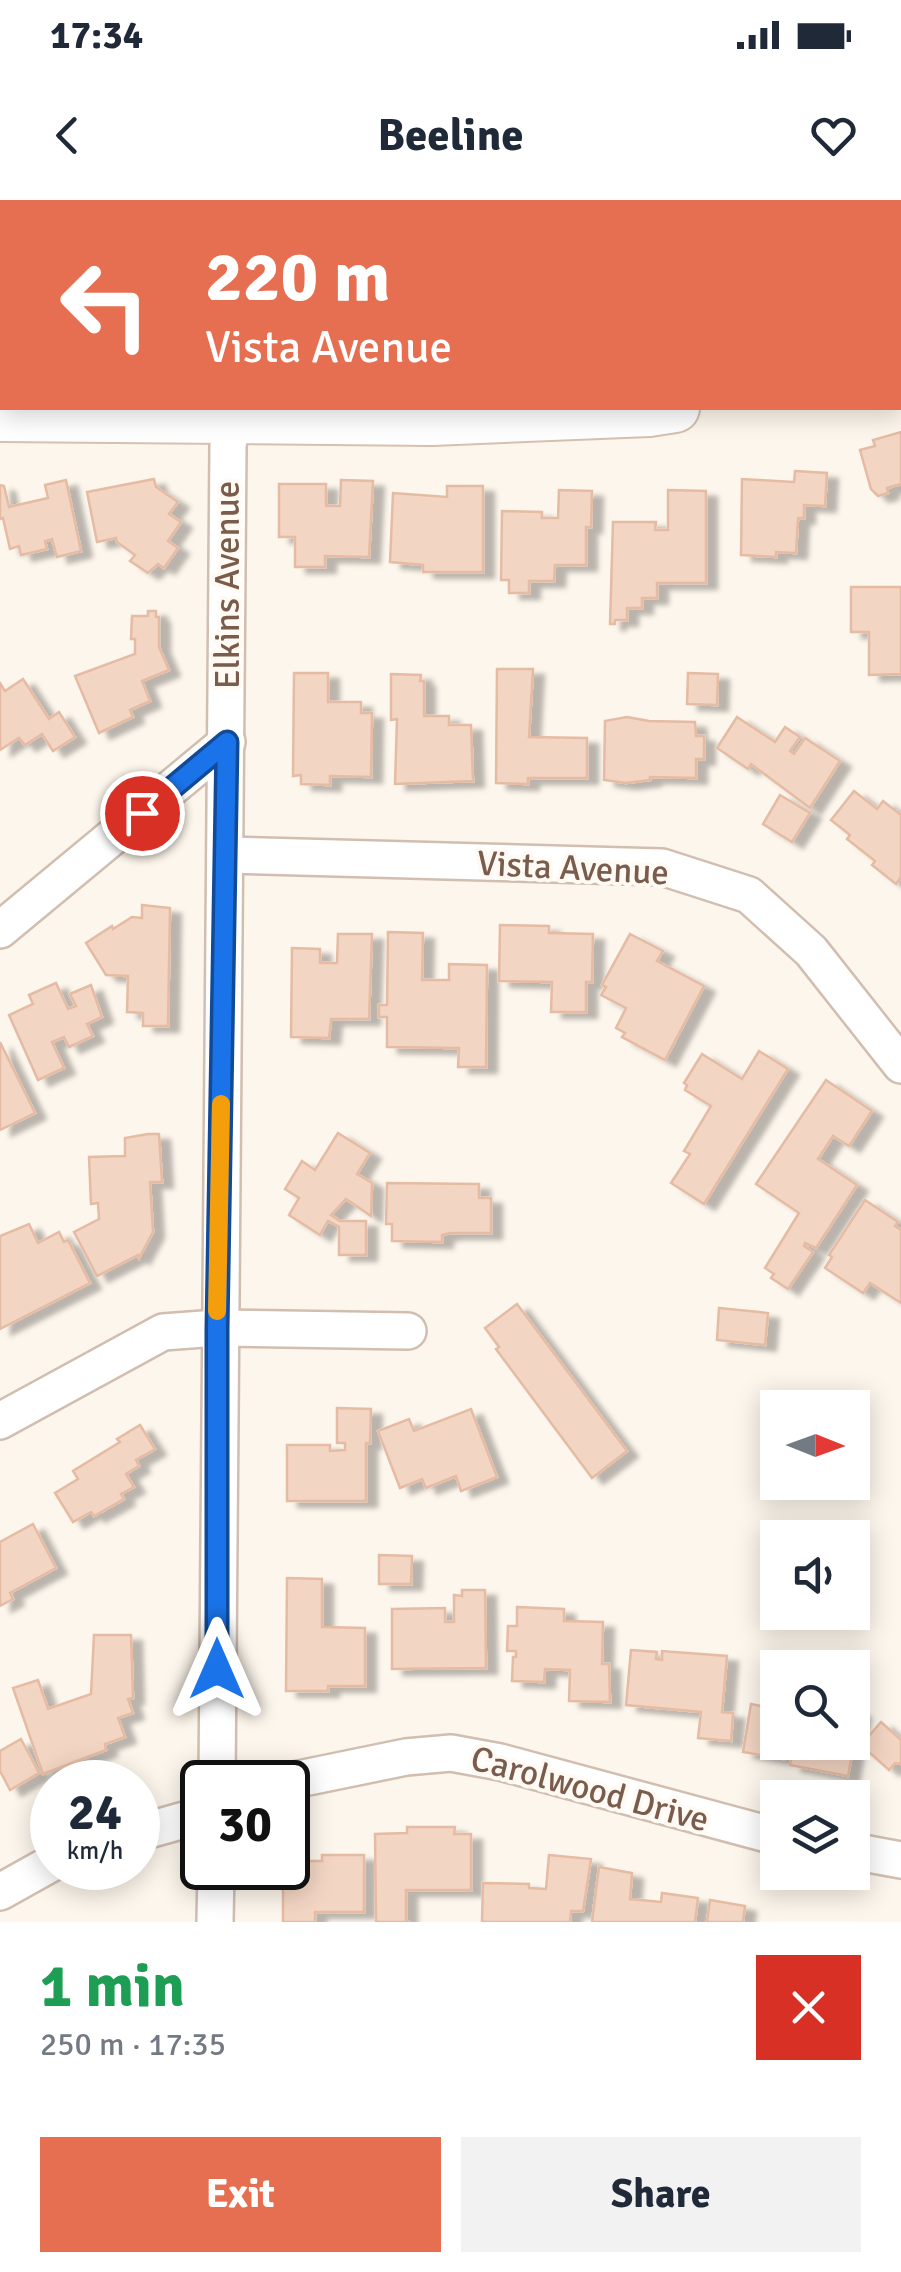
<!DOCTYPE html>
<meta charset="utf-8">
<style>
:root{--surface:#fff;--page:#f2f2f3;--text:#1f2937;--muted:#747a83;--accent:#e76f51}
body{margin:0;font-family:Signika,sans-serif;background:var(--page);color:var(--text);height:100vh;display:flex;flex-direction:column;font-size:38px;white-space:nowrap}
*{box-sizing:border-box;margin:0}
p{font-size:32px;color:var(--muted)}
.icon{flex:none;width:55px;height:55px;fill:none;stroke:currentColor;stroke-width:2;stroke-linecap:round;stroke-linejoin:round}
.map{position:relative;height:1722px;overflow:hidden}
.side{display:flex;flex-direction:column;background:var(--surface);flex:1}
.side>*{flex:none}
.hud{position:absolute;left:0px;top:0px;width:902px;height:210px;box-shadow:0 5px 25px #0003;background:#e76f51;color:#fff;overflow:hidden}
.needle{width:65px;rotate:91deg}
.fabs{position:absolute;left:760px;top:1190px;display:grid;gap:20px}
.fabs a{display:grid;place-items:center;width:110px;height:110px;border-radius:0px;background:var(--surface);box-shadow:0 5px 25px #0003;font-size:50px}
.speed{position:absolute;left:30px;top:1560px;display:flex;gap:20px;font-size:50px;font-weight:700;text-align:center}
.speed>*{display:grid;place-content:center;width:130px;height:130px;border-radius:50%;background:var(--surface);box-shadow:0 5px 25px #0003;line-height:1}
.speed small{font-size:25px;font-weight:400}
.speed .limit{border:5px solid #111;border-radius:15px;background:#fff;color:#111}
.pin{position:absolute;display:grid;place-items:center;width:85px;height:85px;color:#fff;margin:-42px;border:5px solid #fff;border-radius:50%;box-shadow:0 2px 10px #0007}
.me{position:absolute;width:110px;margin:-55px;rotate:0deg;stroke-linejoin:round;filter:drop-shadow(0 0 8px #0008)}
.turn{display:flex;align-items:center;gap:35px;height:210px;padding:0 40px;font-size:45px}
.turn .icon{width:130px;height:130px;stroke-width:2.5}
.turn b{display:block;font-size:70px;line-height:85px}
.round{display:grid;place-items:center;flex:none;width:105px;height:105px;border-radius:0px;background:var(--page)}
.overview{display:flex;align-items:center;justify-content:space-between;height:170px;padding:0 40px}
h1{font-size:60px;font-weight:800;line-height:75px;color:#1e9e55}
.cta{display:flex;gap:20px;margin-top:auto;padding:20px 40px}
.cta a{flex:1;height:115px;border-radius:0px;background:var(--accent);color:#fff;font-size:40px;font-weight:800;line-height:115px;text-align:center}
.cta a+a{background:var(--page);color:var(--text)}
.status{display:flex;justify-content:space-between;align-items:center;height:70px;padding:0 50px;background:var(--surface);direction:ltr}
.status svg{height:28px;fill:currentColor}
header{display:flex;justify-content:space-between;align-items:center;height:130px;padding:0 40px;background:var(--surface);font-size:45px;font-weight:800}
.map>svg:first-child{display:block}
.building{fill:#f3d5c3;stroke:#e6bba3;stroke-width:2.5;filter:url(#shadow)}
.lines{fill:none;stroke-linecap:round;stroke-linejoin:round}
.street-casing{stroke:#d1beb0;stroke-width:40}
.secondary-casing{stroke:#d6c0b0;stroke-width:52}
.street{stroke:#fff;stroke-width:35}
.secondary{stroke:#fff;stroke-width:48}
.route-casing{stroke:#114b97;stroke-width:25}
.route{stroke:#1a73e8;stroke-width:18}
.slow{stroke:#f59e0b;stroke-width:18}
.labels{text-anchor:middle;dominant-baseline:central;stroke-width:8;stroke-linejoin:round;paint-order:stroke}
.street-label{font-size:35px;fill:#7a5c4d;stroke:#fffaf3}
</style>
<div class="status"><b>17:34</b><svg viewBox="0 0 49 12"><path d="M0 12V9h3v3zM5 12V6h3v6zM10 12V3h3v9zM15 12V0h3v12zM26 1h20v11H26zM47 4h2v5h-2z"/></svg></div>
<header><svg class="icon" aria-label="back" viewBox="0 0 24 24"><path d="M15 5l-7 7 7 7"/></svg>Beeline<svg class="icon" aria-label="heart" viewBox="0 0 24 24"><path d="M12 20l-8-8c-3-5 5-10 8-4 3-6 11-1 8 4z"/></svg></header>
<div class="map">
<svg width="901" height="1722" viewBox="0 0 901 1722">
<defs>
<filter id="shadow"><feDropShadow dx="11" dy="6" stdDeviation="2.5" flood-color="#0004"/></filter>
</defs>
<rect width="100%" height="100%" fill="#fdf6ec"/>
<g class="building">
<rect x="750" y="0" width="101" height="2"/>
<polygon points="901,232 901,284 887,288 888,293 878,296 871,289 860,250 875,246 873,240"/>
<polygon points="795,271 827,273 825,306 804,305 804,318 798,318 796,353 776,352 776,357 741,355 742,279 794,282"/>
<polygon points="154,279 156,287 178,302 169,314 181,322 168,341 178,348 164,368 158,364 148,373 130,361 135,355 117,342 116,338 97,342 87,292"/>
<polygon points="66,280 81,351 57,357 52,339 45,341 47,349 21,355 19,346 10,349 3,318 0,319 0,285 4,286 9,307 48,298 45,285"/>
<polygon points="341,280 373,281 369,357 325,356 325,367 295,367 295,337 279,337 279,284 326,284 326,306 340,306"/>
<polygon points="447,286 483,286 483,372 423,372 423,365 390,362 393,293 447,297"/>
<polygon points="559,290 592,291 591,327 586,327 586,365 555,365 554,381 529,381 529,393 509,393 509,380 501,380 502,311 542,312 542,318 558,318"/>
<polygon points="668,290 706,291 706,383 657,383 657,398 642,398 642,408 627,408 627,420 615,420 615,424 610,424 613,322 656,322 655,330 668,330"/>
<polygon points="851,387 901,387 901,474 869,475 869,432 851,432"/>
<polygon points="148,411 156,411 156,417 159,417 159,447 169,470 142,481 150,501 130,510 133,517 99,533 75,476 135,454 135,439 131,439 132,416 148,416"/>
<polygon points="497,469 533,469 529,537 587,538 587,578 528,578 528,584 496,583"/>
<polygon points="294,473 328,473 328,502 361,502 361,513 372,513 371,577 330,576 330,585 301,584 301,575 293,576"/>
<polygon points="688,473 718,474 717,505 687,504"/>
<polygon points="391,474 421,475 420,481 424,481 424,516 449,516 449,525 471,525 473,581 395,584 397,519 391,520"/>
<polygon points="23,479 49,519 59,512 75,537 53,551 42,534 25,545 19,538 0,550 0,483 5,491"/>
<polygon points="627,517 649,521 695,522 696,536 704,536 704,559 696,559 696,578 650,577 650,580 626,583 604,580 605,521"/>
<polygon points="737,517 775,542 785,527 800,537 790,551 794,554 805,538 840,561 810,608 751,564 748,569 717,548"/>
<polygon points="854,591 877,609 883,601 901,615 901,677 896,684 872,665 875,661 847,639 850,635 831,620"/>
<polygon points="780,595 810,613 792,642 763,624"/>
<polygon points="142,705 170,708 168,826 143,826 143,813 127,812 128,776 106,775 86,743 112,726 113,729 132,717 142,718"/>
<polygon points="500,725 549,726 549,733 593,734 592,782 586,782 586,812 551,812 552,782 499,781"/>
<polygon points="388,732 423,733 422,780 449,780 449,764 487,765 486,867 458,867 459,848 387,847 387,817 379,817 379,805 387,805"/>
<polygon points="338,734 372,734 369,819 331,819 329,838 291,837 292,748 320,749 320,763 337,763"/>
<polygon points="630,734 663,751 657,761 704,786 665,860 622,837 625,833 616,828 626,808 601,795 606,787 602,785"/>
<polygon points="56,783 68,809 76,806 70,794 91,785 102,817 87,824 93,836 69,847 64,837 52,842 64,868 38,880 9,815 33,804 29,795"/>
<polygon points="0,842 35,913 0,930"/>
<polygon points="759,851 788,869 704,1004 671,983 690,954 684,951 711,906 685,890 687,885 684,883 702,854 742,879"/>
<polygon points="826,880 872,911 849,946 833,936 818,959 857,985 816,1048 805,1043 804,1046 813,1052 788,1089 771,1078 774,1074 765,1068 799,1013 756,984"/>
<polygon points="338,933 370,953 357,974 372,983 371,1016 346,999 331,1015 340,1021 366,1021 366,1055 339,1055 339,1027 328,1021 320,1035 289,1015 299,998 285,989 302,961 315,970"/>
<polygon points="148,934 159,934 162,982 150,982 153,1032 139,1058 138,1055 97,1076 74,1032 99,1019 98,1003 91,1004 89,957 125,956 125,938"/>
<polygon points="387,983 479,984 479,998 491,998 491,1033 450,1033 442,1035 442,1042 392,1041 392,1024 386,1024"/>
<polygon points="865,1000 898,1022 895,1026 901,1030 901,1103 870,1083 863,1093 825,1068 832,1057 829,1055"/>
<polygon points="29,1024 38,1043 59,1032 64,1042 68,1040 90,1083 0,1129 0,1036"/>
<polygon points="517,1104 627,1251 592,1278 496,1149 499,1147 485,1128"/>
<polygon points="719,1108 768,1113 765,1145 717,1140"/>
<polygon points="337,1208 371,1209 370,1243 366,1243 366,1301 287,1301 287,1245 330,1245 330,1251 345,1250 345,1243 337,1243"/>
<polygon points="471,1209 497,1277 461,1291 456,1276 426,1288 422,1279 400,1288 378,1231 409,1219 414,1231"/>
<polygon points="140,1225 155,1249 136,1260 139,1266 126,1274 134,1287 121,1294 124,1299 94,1316 91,1312 73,1322 55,1293 78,1279 73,1271 120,1242 117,1239"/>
<polygon points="33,1324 56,1368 10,1393 13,1399 0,1406 0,1342"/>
<polygon points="379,1355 412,1356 411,1384 379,1384"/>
<polygon points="287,1378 322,1379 322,1427 365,1428 365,1486 328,1486 328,1491 286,1491"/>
<polygon points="462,1390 485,1390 486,1468 392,1469 392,1409 445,1408 445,1422 454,1422 454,1395 462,1396"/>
<polygon points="517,1407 564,1409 564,1421 603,1422 602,1464 609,1464 610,1502 569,1501 570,1470 545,1469 544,1482 512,1481 513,1457 516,1457 516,1451 507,1451 508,1426 517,1426"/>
<polygon points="94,1435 131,1435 133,1498 128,1499 133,1513 118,1518 125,1537 105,1544 106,1550 43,1574 13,1488 38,1480 48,1509 91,1494"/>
<polygon points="631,1450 657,1452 656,1459 662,1460 662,1451 727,1456 722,1512 733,1513 731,1541 698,1538 701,1512 626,1505"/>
<polygon points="751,1504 778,1509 778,1542 852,1542 852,1511 860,1512 848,1576 790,1565 792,1554 785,1552 784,1559 743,1552"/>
<polygon points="881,1522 901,1540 901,1564 895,1563 889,1570 861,1545"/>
<polygon points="21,1539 39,1573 10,1590 0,1571 0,1551"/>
<polygon points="407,1627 455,1627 454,1634 471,1634 471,1690 406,1690 406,1720 409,1722 376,1722 375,1634 407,1633"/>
<polygon points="322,1655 364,1655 364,1712 315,1712 315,1722 283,1722 283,1668 288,1668 288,1661 322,1661"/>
<polygon points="549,1655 591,1659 583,1711 571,1711 570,1722 482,1722 483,1683 529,1684 529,1688 546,1689"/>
<polygon points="599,1667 632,1673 630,1699 661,1702 662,1693 698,1698 695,1722 592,1722"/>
<polygon points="710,1700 745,1706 743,1722 707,1722"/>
</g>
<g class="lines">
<defs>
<g id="street">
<polyline points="225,655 662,667 749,695 811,751 901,865"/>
<polyline points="0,730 227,542"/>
<polyline points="0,1221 163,1132 217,1128 408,1131"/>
<path d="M217,1582C217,1137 227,692 228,246L234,208"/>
<polyline points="284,1582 406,1557 451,1553 500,1562 778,1637"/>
<polyline points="138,1633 202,1615"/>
<polyline points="852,1651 901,1660"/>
<polyline points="0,1692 52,1663"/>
<polyline points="215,1722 216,1668"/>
</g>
<g id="secondary">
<polyline points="900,145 901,144"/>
<polyline points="0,152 2,152"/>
<polyline points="0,217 432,221 649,212 675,208"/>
</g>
</defs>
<use href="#street" class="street-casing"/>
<use href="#secondary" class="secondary-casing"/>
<use href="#street" class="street"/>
<use href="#secondary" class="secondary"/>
</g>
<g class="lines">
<defs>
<polyline id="route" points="142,613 227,542 217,1128 217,1469"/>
</defs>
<use href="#route" class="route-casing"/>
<use href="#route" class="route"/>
<polyline class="slow" points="217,1111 221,904"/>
</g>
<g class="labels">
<g class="street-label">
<text transform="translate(227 385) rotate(-90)">Elkins Avenue</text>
<text transform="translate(573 668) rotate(3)">Vista Avenue</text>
<text transform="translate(590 1589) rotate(15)">Carolwood Drive</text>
</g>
</g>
</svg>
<div class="fabs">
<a><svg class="needle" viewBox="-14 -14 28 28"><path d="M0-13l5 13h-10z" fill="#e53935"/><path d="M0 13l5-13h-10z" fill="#747a83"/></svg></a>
<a><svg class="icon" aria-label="sound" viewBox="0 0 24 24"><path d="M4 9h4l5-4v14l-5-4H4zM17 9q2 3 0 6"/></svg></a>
<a><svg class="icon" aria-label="search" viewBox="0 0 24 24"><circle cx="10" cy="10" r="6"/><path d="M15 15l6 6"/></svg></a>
<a><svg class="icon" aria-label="layers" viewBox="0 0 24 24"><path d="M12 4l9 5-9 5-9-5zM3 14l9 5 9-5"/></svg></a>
</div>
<div class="speed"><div>24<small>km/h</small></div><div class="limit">30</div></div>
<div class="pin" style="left:142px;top:613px;background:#d93025"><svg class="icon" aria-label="arrive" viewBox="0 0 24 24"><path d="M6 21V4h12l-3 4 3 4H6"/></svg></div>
<svg class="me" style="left:217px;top:1469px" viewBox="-20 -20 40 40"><path d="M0-17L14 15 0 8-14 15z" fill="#1a73e8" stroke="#fff" stroke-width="4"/></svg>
<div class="hud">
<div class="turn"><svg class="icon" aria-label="left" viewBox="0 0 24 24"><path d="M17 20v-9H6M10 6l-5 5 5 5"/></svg><div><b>220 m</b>Vista Avenue</div></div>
</div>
</div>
<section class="side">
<div class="overview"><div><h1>1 min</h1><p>250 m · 17:35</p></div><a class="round" style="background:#d93025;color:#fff"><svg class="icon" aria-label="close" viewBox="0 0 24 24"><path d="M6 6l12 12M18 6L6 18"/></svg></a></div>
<div class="cta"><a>Exit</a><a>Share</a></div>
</section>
